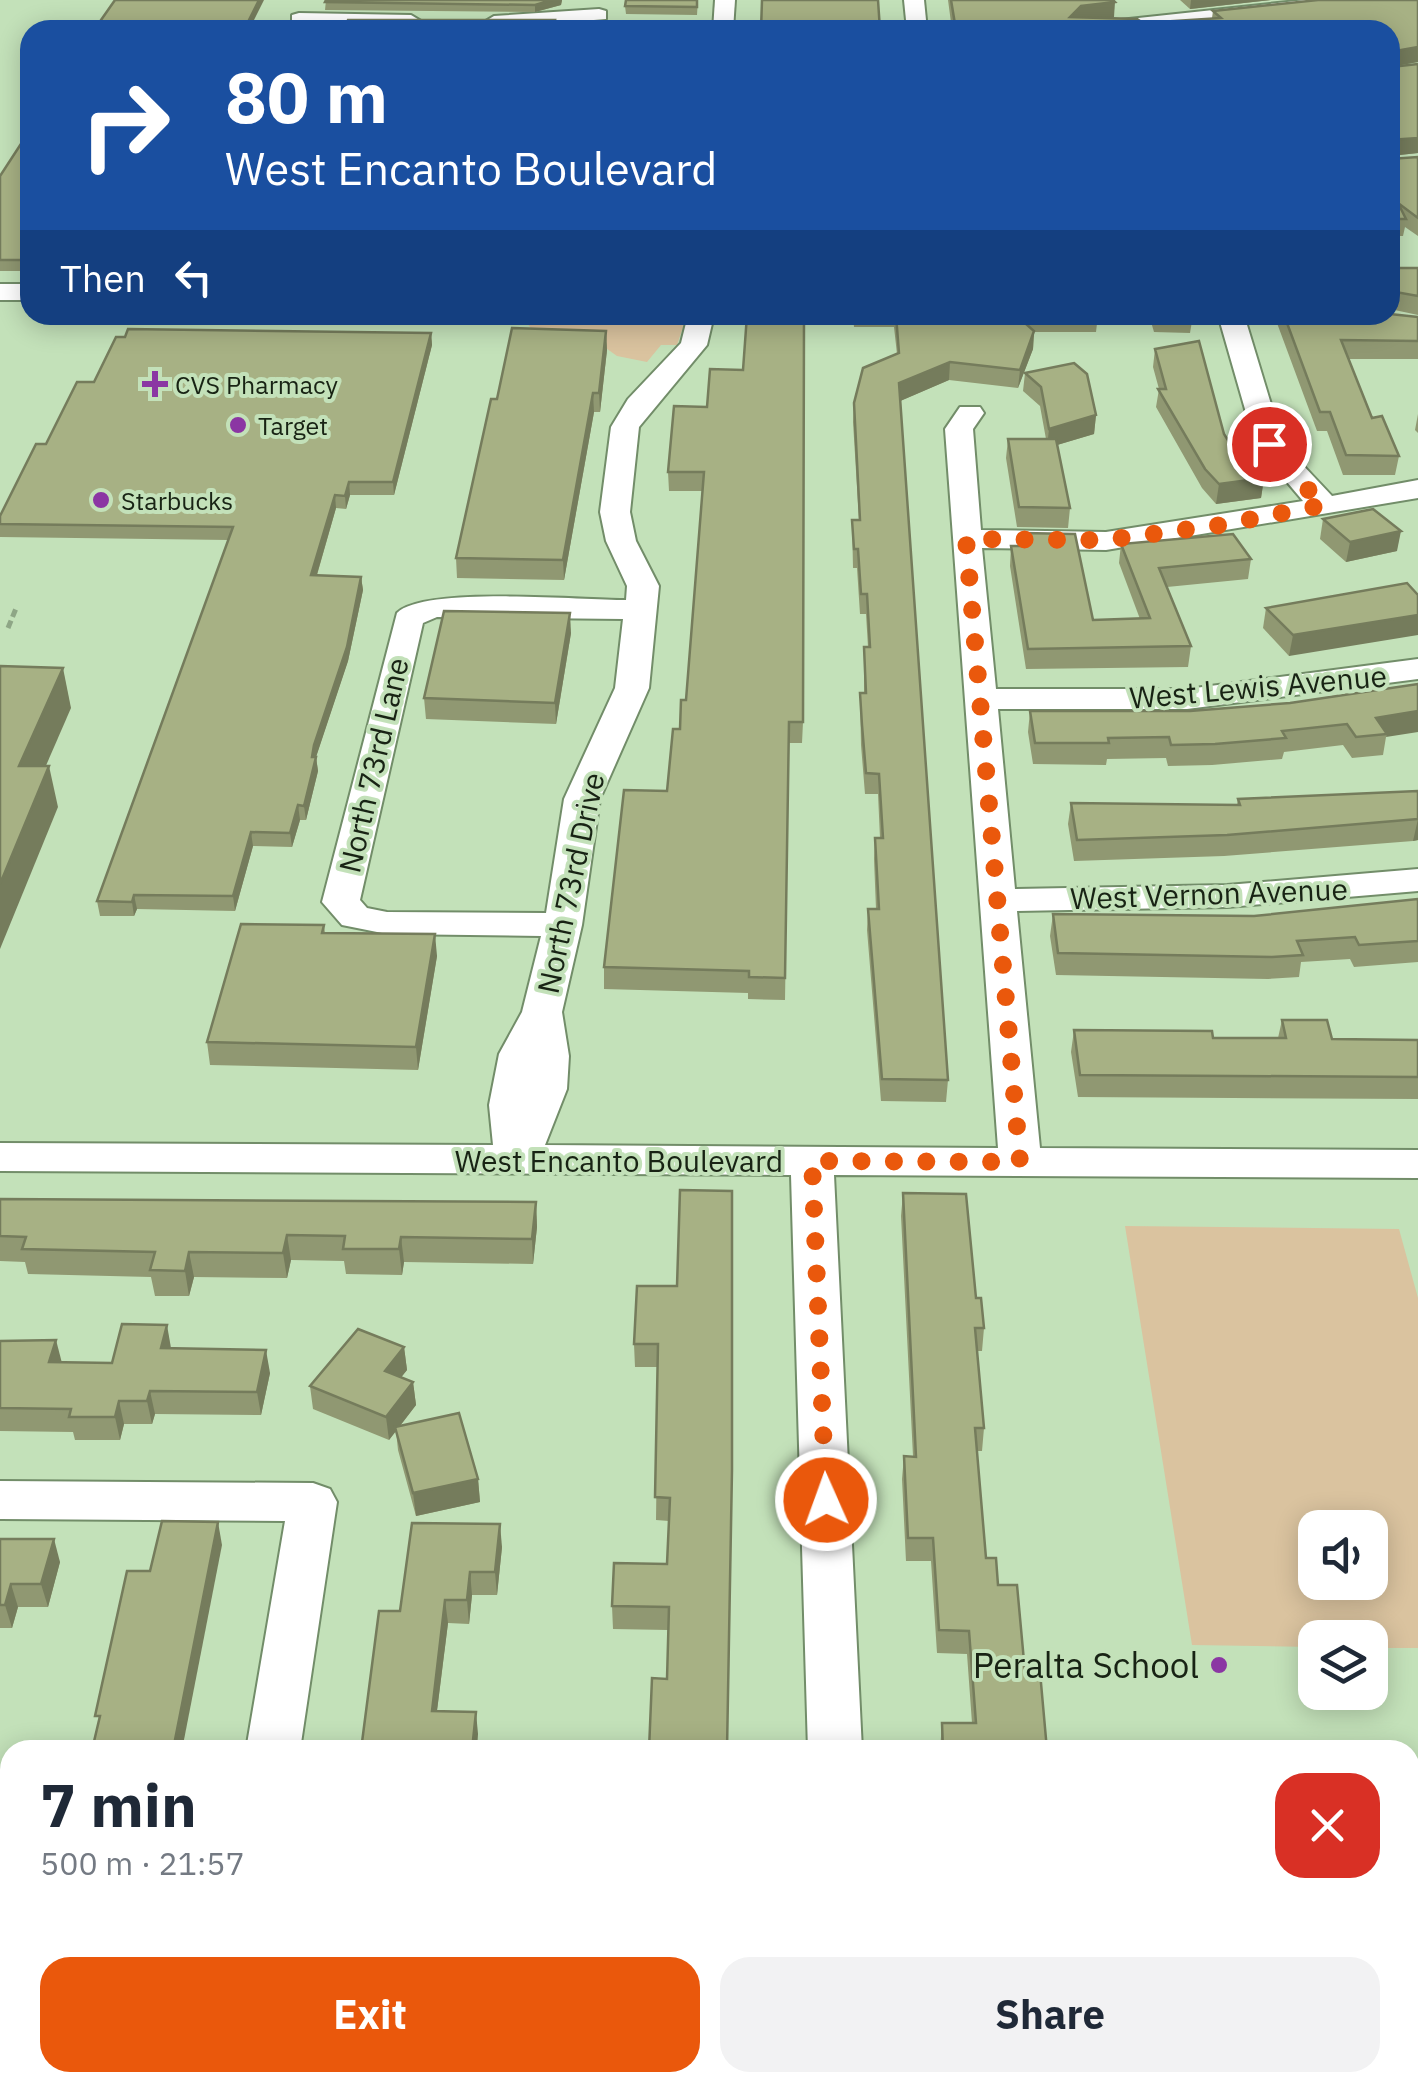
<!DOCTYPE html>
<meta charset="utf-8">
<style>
:root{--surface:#fff;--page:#f2f2f3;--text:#1f2937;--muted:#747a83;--accent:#ea580c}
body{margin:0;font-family:"IBM Plex Sans",sans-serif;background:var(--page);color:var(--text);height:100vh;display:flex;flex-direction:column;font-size:38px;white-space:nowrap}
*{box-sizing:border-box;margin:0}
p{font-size:32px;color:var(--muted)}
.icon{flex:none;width:55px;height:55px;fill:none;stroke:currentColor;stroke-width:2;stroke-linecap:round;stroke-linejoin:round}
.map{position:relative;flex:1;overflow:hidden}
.details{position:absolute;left:0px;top:1740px;width:1420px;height:352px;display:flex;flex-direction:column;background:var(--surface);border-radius:30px 30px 0 0;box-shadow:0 5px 25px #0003}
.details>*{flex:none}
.banner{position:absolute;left:20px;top:20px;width:1380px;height:305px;border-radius:30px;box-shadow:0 5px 25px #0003;background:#1a4fa0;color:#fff;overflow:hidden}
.buttons{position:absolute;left:1298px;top:1510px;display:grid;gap:20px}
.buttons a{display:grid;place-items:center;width:90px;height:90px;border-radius:20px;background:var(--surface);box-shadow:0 5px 25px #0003;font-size:50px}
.pin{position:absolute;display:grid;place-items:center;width:85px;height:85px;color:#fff;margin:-42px;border:5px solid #fff;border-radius:50%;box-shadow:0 2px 10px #0007}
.me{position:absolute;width:110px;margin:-55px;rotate:358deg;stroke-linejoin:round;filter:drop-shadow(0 0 8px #0008)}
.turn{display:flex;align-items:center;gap:35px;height:210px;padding:0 40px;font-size:45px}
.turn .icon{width:130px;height:130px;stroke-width:2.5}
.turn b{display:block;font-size:70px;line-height:85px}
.then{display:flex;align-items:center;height:95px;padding:0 40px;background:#0003;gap:20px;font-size:38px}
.round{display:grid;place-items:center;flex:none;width:105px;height:105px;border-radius:30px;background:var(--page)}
.headline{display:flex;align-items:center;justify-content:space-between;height:170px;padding:0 40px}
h1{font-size:60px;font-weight:800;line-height:75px}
.button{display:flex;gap:20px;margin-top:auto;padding:20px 40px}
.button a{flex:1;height:115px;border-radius:30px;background:var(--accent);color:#fff;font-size:40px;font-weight:800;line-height:115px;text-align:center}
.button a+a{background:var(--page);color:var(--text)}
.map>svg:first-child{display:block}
.green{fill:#dac39f;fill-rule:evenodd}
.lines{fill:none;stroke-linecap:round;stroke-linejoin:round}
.minor-casing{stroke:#728d69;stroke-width:4}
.path{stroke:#8ea686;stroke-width:5;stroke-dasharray:8 4;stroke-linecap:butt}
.minor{fill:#fff;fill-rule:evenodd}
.wall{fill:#909872}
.shaded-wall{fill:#757c5c}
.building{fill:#a7b184;stroke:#757c5c;stroke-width:2.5}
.route{stroke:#ea580c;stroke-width:18;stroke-dasharray:0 32.4}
.poi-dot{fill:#8b36a3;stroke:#c3e1b9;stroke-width:4}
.labels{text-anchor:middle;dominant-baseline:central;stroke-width:8;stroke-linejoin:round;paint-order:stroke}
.far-poi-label{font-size:25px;fill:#182314;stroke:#c3e1b9;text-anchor:start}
.street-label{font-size:30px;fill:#182314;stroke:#c3e1b9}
.near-poi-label{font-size:35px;fill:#182314;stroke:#c3e1b9;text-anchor:end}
</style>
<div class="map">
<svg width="1418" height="2092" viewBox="0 0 1418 2092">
<rect width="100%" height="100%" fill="#c3e1b9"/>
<g class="green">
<polygon points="521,315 687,315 677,345 661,345 647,362 617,356 603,346 533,331"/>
<path d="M1125,1226L1399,1229L1418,1298V1648H1370V1638H1315V1647L1192,1645ZM1315,1528H1370V1582H1315Z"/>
<polygon points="1410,1842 1418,1845 1418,2073 1410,2072"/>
</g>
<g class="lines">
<defs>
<g id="minor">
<polygon points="715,0 735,0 733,30 713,30"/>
<polygon points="904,0 924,0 927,30 907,30"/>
<polygon points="1306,0 1373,0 1363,6 1140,30 1072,30 1082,24"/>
<polygon points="599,9 606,11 606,19 494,28 484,22 494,16"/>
<polygon points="299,13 411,15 421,21 411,27 292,23 292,15"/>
<rect x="0" y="284" width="30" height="16"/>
<path d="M688,315H714L707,345L639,427L630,512L636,541L659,586L649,688L600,799L582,925L562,1012L569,1056L567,1089L545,1145L998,1148L945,429L960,407H980L984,413L973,429L981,530L1106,532L1303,501L1255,444L1218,315H1244L1283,444L1332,496L1418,480V498L1106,550L982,548L996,689H1187L1418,659V679L1187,709H998L1015,889L1227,885L1418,869V891L1227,907L1017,911L1040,1148L1418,1150V1178L834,1175L862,1750H808L791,1175L0,1171V1143L493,1145L489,1105L499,1054L522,1012L541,936L387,934L342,925L322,902L397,613C424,586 581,600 626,600L627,586L606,541L600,512L611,427L628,399L681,343ZM437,617L623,619L615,688L564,799L546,913L387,912L367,908L360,900L423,623Z"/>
<polygon points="0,1481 313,1483 330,1489 337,1502 300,1750 246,1750 285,1521 0,1519"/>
<polygon points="191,2082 251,2082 249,2092 189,2092"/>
<polygon points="812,2082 872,2082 873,2092 813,2092"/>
</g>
</defs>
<use href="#minor" class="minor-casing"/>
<polyline class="path" points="8,628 17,606"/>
<use href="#minor" class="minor"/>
</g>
<g class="wall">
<polygon points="326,0 562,0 561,5 535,12 325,10"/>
<polygon points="698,0 697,15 626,14 625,6"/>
<polygon points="948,0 1113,0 1114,17 1104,18 1143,23 1212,18 1213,11 1418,0 1418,62 1390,67 1418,64 1418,153 1390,156 1390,159 1418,157 1418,236 1405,227 1403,236 1390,236 1390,30 952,30"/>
<polygon points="1180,0 1271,0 1190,9"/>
<polygon points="30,130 30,258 23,271 0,271 0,176"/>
<polygon points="1390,268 1418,268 1418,315 1390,309"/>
<polygon points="853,315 1098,315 1096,332 1034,332 1033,349 1018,388 949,380 900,401 948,1080 946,1102 881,1101 867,930 868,909 876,909 874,859 875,838 880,838 878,794 865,794 861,745 860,693 864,693 864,647 868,647 866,614 860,614 857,568 853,568 852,520 859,520 853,422 854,403 897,354 894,327 854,327"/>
<polygon points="1149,315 1193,315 1190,333 1154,332"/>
<polygon points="1274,315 1390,315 1418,317 1418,359 1348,359 1372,418 1399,456 1395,475 1343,475 1327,431 1317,431"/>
<polygon points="606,331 607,350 600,412 594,412 564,580 457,578 456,558 497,399"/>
<polygon points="431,333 432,345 394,495 350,495 346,509 336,508 317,575 361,577 363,590 348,661 316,757 318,771 306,820 300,820 292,847 253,846 235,911 137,909 134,916 100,916 97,901 228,540 0,537 0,516 46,444 94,382"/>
<polygon points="1155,349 1224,434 1236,453 1264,478 1261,498 1216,504 1202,488 1156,407 1159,389 1153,367"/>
<polygon points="1025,373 1096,415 1094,434 1057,445 1070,508 1068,528 1017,527 1006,458 1008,439 1046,439 1040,406 1023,391"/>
<polygon points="707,407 803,722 802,743 789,743 785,1000 748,999 748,993 604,989 604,967 667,791 686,700 702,491 669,491 668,472"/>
<polygon points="1418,414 1418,433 1415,430"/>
<polygon points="1323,519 1397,551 1346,562 1320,539"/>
<polygon points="1023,533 1093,620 1140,619 1119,563 1121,544 1251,559 1248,579 1167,587 1191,646 1188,667 1026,669 1010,566 1011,546 1022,546"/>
<polygon points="1407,583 1289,656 1263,628 1266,608"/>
<polygon points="571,633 556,724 426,719 424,698"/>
<polygon points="1418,684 1386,737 1383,755 1352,758 1343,745 1284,752 1282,759 1212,765 1168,766 1166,758 1107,759 1106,765 1033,764 1028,732 1030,711 1190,711 1290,703"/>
<polygon points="1418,791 1418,840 1413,841 1224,856 1074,861 1068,824 1071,803 1237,805 1238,799"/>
<polygon points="1418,899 1418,962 1354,967 1350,959 1301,962 1299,977 1268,979 1056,975 1050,936 1053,914 1254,916"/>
<polygon points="324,925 325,933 437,956 418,1070 210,1065 207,1042"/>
<polygon points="1282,1020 1332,1039 1418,1040 1418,1099 1078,1097 1071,1052 1074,1030 1213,1038 1278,1038"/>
<polygon points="680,1190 732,1191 732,1470 727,1750 649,1750 652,1678 667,1679 668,1630 613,1629 612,1606 614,1563 667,1564 669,1521 656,1520 658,1367 635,1367 634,1344 637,1286 677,1286"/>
<polygon points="903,1193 976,1298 984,1328 982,1351 977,1351 984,1428 982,1451 977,1451 986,1558 998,1585 1047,1750 940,1750 942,1723 972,1723 967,1654 937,1653 931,1561 906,1561 902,1479 904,1456 913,1456 901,1216"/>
<polygon points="0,1199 536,1202 537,1227 533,1264 404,1262 402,1275 346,1274 344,1261 291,1260 287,1278 194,1277 189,1296 155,1296 151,1277 28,1274 25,1262 0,1261"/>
<polygon points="0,1341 61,1362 112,1363 171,1349 270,1373 261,1415 155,1414 152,1424 124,1424 120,1440 75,1440 73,1432 0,1431"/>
<polygon points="404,1347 407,1370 401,1377 413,1382 416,1405 400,1426 478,1479 480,1502 416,1516 398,1450 396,1431 389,1440 313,1409 310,1386"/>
<polygon points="0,1539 60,1562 48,1607 18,1607 12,1628 0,1628"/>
<polygon points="502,1547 497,1595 472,1595 469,1624 448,1623 437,1711 478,1734 361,1750 400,1611"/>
</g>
<g class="shaded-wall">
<polygon points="259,0 264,0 249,30 244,30"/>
<polygon points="552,0 562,0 561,5 535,12 535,5"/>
<polygon points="1191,0 1271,0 1190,9"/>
<polygon points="1115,2 1114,17 1080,21 1070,17 1081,6"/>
<polygon points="1418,47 1418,62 1390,67 1390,52"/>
<polygon points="1418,138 1418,153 1390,156 1390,140"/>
<polygon points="30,244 30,258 23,271 21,260"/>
<polygon points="606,331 607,350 600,412 599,393"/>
<polygon points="1034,331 1033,349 1018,388 1020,370"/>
<polygon points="431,333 432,345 394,495 393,482"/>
<polygon points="950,362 949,380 898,402 899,383"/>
<polygon points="593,393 594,412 564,580 563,560"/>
<polygon points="1096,415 1094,434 1047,448 1049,429"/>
<polygon points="1264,478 1261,498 1216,504 1219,484"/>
<polygon points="349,482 350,495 346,509 345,496"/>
<polygon points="335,495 336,508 313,588 311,575"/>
<polygon points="1401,531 1397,551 1346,562 1350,542"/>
<polygon points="361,577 363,590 348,661 316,757 318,771 306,820 304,806 314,745"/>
<polygon points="570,613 571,633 556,724 555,703"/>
<polygon points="1418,615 1418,635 1289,656 1293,635"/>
<polygon points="63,668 71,708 28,807 19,766"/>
<polygon points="1418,711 1418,732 1386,737 1387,734 1376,718"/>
<polygon points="49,766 58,807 0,949 0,884"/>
<polygon points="298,805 300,820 292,847 290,833"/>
<polygon points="1418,819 1418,840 1413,841"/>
<polygon points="251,832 253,846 235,911 233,896"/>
<polygon points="134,895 137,909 134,916 132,902"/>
<polygon points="435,934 437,956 418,1070 416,1047"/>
<polygon points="536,1202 537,1227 533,1264 532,1239"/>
<polygon points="287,1235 291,1260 287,1278 283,1253"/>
<polygon points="401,1237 404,1262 402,1275 399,1249"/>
<polygon points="189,1252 194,1277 189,1296 185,1271"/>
<polygon points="167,1325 171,1348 165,1371 161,1348"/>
<polygon points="56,1340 62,1363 49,1362"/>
<polygon points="404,1347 407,1370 388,1394 385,1371"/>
<polygon points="266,1350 270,1373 261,1415 257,1392"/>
<polygon points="413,1382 416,1405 389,1440 386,1417"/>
<polygon points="150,1391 155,1414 152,1424 147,1401"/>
<polygon points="119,1401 124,1424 120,1440 115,1417"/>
<polygon points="478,1479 480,1502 416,1516 413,1493"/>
<polygon points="218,1522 222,1545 182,1750 173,1750"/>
<polygon points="500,1524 502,1547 497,1595 495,1572"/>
<polygon points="54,1539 60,1562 48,1607 41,1584"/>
<polygon points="470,1572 472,1595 469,1624 467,1600"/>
<polygon points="11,1584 18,1607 12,1628 5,1605"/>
<polygon points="445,1600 448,1623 434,1734 432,1711"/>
<polygon points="476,1712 478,1734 477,1750 472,1750"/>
<polygon points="104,2082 116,2082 114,2092 102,2092"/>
</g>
<g class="building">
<polygon points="115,0 259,0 244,30 94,30"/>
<polygon points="326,0 552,0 535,5 325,2"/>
<polygon points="626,0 697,0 697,7 625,6"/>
<polygon points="762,0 878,0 880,30 761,30"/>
<polygon points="951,0 1113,0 1115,2 1081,6 1070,17 1137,19 1143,23 1221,18 1213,11 1318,0 1418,0 1418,47 1390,52 1390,30 956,30"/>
<polygon points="348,20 555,20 552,30 344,30"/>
<polygon points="1418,64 1418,138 1390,140 1390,159 1418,157 1418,218 1398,203 1406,219 1390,219 1390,65 1390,67"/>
<polygon points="30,130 30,244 21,260 0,260 0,176"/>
<polygon points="1390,268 1418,268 1418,296 1390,291"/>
<polygon points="1390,314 1418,317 1418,341 1341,340 1372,418 1382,416 1399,456 1346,455 1330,412 1320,412 1284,315"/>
<polygon points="747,315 804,315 803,722 789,722 785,978 749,977 749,971 604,967 624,790 667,791 673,729 680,729 681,700 686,700 704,472 668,472 674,406 707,407 710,369 743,370"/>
<polygon points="896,315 1016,315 1034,331 1020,370 950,362 899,383 948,1080 882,1079 868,909 879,909 875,838 883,838 879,774 866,773 862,725 860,693 866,693 864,647 870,647 867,594 861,594 858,549 854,549 852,520 860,520 854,403 863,368 899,353"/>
<polygon points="512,328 606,331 599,393 593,393 563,560 456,558 491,399 497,399"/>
<polygon points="128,329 431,333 393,482 349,482 345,496 335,495 311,575 361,577 347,647 314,745 312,757 316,757 304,806 298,805 290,833 251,832 233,896 134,895 132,902 97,901 233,527 0,524 0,516 36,444 46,444 77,382 94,382 116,337 125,337"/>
<polygon points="1199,341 1224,434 1236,453 1264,478 1219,484 1205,469 1158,389 1166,389 1155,349"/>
<polygon points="1074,363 1087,374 1096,415 1049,429 1041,387 1025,373"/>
<polygon points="1008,439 1056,439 1070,508 1019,507"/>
<polygon points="1373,509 1401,531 1350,542 1323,519"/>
<polygon points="1023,533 1075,534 1093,620 1150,618 1121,544 1233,534 1251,559 1159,568 1191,646 1028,649 1011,546 1025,546"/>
<polygon points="1407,583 1418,595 1418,615 1293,635 1266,608"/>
<polygon points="444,611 570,613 555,703 424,698"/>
<polygon points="0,666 63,668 19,766 49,766 0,884"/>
<polygon points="1418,684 1418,711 1376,718 1387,734 1356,737 1347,724 1282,731 1286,738 1215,744 1171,745 1169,737 1108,738 1109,743 1035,743 1030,711 1190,711 1290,703"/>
<polygon points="1418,791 1418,819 1227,835 1077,840 1071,803 1240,805 1238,799"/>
<polygon points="1418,899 1418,941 1359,945 1355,937 1297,941 1303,955 1272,957 1058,953 1053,914 1254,916"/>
<polygon points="241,924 324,925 322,933 435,934 416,1047 207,1042"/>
<polygon points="1282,1020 1327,1020 1332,1039 1418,1040 1418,1077 1080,1075 1074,1030 1212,1031 1213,1038 1286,1038"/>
<polygon points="680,1190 732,1191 732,1470 727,1750 649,1750 652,1678 667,1679 669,1607 612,1606 614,1563 667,1564 670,1498 655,1497 658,1344 634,1344 637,1286 677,1286"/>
<polygon points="903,1193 966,1194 976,1298 981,1298 984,1328 975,1328 984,1428 975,1428 986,1558 996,1558 998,1585 1017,1585 1025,1672 1040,1672 1047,1750 943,1750 942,1723 976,1723 969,1631 939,1630 933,1538 908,1538 904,1456 916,1457"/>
<polygon points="0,1199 536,1202 532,1239 401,1237 399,1249 343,1249 345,1236 287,1235 283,1253 189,1252 185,1271 150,1270 155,1252 22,1249 26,1237 0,1236"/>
<polygon points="122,1324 167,1325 161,1348 266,1350 257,1392 150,1391 147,1401 119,1401 115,1417 69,1417 71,1409 0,1408 0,1341 56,1340 49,1362 112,1363"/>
<polygon points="358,1329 404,1347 385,1371 413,1382 386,1417 310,1386"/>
<polygon points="459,1413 478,1479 413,1493 395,1427"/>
<polygon points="162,1521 218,1522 173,1750 92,1750 100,1716 95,1716 127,1571 150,1571"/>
<polygon points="412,1523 500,1524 495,1572 470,1572 467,1600 445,1600 432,1711 476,1712 472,1750 361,1750 379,1611 400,1611"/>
<polygon points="0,1539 54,1539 41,1584 11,1584 5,1605 0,1605"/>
<polygon points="31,2082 104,2082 102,2092 29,2092"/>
</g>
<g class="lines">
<polyline class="route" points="826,1500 812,1161 1020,1162 966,539 1106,540 1221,525 1324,505 1286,468 1269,444"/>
</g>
<g class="poi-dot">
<path d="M150 369h10v10h10v10h-10v10h-10v-10h-10v-10h10z"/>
<circle cx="238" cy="425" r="10"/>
<circle cx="101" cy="500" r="10"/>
<circle cx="1219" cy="1665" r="10"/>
</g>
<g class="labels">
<g class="far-poi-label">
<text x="175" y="384">CVS Pharmacy</text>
<text x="258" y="425">Target</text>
<text x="121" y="500">Starbucks</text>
</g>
<g class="street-label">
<text transform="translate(1258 686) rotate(-5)">West Lewis Avenue</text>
<text transform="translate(373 765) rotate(-77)">North 73rd Lane</text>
<text transform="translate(570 883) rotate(-78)">North 73rd Drive</text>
<text transform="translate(1209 893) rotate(-2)">West Vernon Avenue</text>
<text x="619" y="1160">West Encanto Boulevard</text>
</g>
<g class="near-poi-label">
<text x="1199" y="1665">Peralta School</text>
</g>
</g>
</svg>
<div class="buttons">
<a><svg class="icon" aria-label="sound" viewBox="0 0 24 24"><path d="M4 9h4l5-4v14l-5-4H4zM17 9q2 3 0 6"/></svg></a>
<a><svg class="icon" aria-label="layers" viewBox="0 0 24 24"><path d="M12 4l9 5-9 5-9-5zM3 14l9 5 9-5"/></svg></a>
</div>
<div class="pin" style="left:1269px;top:444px;background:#d93025"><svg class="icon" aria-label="arrive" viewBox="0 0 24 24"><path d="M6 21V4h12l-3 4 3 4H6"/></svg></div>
<svg class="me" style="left:826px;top:1500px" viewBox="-20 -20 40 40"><circle r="17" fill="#ea580c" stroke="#fff" stroke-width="3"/><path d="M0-11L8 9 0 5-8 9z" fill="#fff"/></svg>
<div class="banner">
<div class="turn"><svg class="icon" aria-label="right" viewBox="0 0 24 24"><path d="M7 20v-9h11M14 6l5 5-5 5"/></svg><div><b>80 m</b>West Encanto Boulevard</div></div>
<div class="then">Then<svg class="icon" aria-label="left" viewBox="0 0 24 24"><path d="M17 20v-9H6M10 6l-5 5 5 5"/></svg></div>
</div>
<section class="details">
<div class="headline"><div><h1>7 min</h1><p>500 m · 21:57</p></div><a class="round" style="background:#d93025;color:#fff"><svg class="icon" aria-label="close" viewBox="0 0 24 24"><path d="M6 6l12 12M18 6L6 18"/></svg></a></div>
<div class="button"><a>Exit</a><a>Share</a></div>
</section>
</div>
